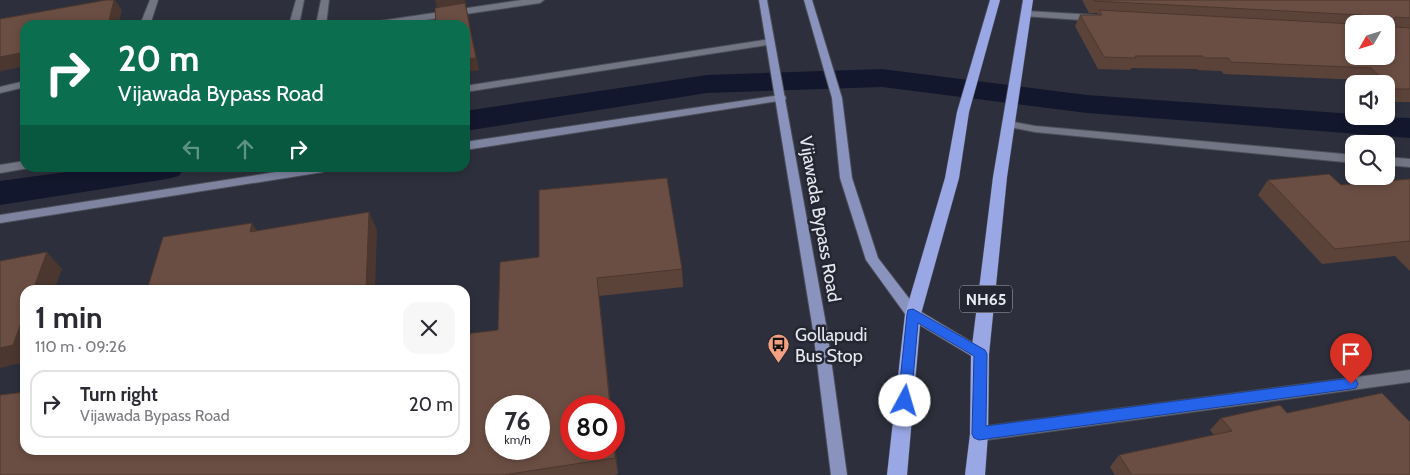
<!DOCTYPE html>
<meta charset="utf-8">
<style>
:root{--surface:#fff;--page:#f7f7f7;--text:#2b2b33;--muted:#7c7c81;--line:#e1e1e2}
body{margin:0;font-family:Cabin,sans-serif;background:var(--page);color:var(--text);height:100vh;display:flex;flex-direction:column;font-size:19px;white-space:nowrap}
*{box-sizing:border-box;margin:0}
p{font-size:16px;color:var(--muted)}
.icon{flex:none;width:28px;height:28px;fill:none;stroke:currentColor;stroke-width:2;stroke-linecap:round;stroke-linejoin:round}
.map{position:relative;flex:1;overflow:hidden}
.details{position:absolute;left:20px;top:285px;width:450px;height:170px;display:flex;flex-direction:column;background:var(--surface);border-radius:15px;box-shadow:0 2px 8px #0003}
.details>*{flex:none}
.hud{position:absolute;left:20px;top:20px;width:450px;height:152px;border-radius:15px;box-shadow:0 2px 8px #0003;background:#0b6e4f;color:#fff;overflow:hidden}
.needle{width:32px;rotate:231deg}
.buttons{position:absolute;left:1345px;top:15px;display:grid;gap:10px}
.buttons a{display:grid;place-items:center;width:50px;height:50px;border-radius:10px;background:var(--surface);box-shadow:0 2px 8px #0003;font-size:25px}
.speed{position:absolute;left:485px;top:395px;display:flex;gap:10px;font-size:25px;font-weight:700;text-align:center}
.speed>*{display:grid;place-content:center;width:65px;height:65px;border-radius:50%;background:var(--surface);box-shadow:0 2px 8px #0003;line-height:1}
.speed small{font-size:12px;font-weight:400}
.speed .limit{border:8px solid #d22;background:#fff;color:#111}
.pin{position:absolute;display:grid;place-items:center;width:42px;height:42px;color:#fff;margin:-51px -21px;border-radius:50% 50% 50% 0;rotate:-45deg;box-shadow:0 0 5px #0007}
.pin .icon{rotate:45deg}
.me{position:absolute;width:55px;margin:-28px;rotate:6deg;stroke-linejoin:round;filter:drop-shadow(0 0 4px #0008)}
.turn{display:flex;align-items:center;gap:18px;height:105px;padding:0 15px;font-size:22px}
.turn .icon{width:65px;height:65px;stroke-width:2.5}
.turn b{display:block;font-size:35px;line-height:42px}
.lanes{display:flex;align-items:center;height:48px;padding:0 15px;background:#0003;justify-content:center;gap:25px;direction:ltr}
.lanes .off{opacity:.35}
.round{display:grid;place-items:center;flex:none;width:52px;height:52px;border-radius:15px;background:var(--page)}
.headline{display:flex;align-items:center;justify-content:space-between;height:85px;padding:0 15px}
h1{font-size:30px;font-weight:700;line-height:38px}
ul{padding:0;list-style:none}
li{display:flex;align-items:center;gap:15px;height:68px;margin:0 10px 8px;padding:0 5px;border:2px solid var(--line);border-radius:15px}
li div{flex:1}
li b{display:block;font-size:19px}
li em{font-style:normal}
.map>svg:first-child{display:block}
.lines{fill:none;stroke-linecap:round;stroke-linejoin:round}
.canal{fill:#13172d;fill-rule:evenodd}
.street-casing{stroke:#4c4e59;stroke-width:2}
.secondary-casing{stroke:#4c4e59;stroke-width:2}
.primary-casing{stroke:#4c4e59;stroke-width:2}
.highway-casing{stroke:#4c4e59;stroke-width:1}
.street{fill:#727583;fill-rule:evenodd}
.secondary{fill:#7e84a0;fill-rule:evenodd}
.primary{fill:#8993be;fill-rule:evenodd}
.highway{fill:#99a7e5;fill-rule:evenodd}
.wall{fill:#5c433a;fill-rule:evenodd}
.shaded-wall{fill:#4b372f}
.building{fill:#6b4e43;stroke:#4b372f;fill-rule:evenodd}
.route{fill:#2563eb;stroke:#184099}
.labels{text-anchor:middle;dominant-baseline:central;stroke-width:5;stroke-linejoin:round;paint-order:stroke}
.shield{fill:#242632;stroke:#acaeb8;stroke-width:1}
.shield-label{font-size:16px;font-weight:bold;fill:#e7e9f1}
.street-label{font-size:18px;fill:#e7e9f1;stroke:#242632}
.poi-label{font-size:18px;fill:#e7e9f1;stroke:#242632;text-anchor:start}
</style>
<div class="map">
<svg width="1410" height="475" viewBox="0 0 1410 475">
<rect width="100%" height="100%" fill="#2d303c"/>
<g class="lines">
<g class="canal">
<polygon points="882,69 1087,95 1354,114 1354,116 1410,118 1410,138 1087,113 882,87 707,93 465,131 465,111 707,75"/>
<polygon points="95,168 184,168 179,176 167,179 0,205 0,181"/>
</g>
<defs>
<g id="street">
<polygon points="150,0 158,0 150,25 140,25"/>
<polygon points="296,0 304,0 299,25 289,25"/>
<polygon points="321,0 329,0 326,25 316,25"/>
<polygon points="522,0 544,0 540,3 391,25 368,25 373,22"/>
<polygon points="1026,11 1096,15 1101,18 1096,21 1023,16 1021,14"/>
<polygon points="771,39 774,40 774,44 465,92 465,86"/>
<polygon points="25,81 25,87 0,93 0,87"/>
<polygon points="1008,121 1035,126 1354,155 1354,163 1035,132 1004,126 1003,124 1004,122"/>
<polygon points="1386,157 1410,159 1410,167 1386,165"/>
<polygon points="25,161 25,168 29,168 0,173 0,165"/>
<polygon points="1410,370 1410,382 979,441 974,439 971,434 974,429 979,427"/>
</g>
<g id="secondary">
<polygon points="781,95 785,96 786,98 785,100 465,150 465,142"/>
<polygon points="302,168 329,168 323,172 0,223 0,215"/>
</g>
<g id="primary">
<polygon points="759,0 767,0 827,330 847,475 831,475 813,330"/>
<polygon points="804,0 812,0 842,98 852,178 878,258 918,310 985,350 987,354 985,358 980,360 975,358 908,318 866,260 840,178 832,98"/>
</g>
<g id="highway">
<polygon points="990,0 1000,0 969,112 959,178 921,314 907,475 887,475 905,314 945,178 957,112"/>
<polygon points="1023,0 1033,0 1007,177 989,354 988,434 985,475 965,475 970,434 971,354 993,177"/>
</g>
</defs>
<use href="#street" class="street-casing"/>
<use href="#secondary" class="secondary-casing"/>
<use href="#primary" class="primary-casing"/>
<use href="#highway" class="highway-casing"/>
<use href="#street" class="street"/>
<use href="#secondary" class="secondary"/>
<use href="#primary" class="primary"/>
<use href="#highway" class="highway"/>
</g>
<g class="wall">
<path d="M1082,0H1410V102H1386V84H1365L1362,80L1224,74L1221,71L1198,70L1197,69L1131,68L1130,70L1098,69L1075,26L1080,15H1097L1098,13H1089ZM1354,24H1386L1354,56Z"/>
<polygon points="1410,179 1410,271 1395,256 1322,264 1258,195 1268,180 1341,185"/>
<polygon points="500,262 682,269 683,287 599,296 618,474 613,475 0,475 498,330"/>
<polygon points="1287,413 1410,475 1115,475 1110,467 1119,455 1214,435 1210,430 1221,418"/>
</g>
<g class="shaded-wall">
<polygon points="114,0 115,0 122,10 118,25 108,25"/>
<polygon points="435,0 465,0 479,70 465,72 465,59 438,11"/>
<polygon points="25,52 25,66 1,71 0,73 0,57"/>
<polygon points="369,212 377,230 375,290 366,290"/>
<polygon points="252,223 263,241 250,232"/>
<polygon points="47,252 62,269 54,290 33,290"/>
<polygon points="597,278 599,296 611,406 610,406"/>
<polygon points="25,312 25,362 0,368 0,348"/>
<polygon points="614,432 618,474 615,458 614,441"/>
</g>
<g class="building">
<polygon points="106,0 114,0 108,25 25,25 25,52 0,57 0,19"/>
<polygon points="1093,0 1410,0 1410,18 1395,17 1393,25 1395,27 1410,28 1410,89 1393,89 1371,68 1231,62 1228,58 1205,58 1203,56 1135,56 1136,58 1104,57 1080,15 1102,15 1099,10 1354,24 1354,56 1386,56 1386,24 1362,24 1364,17 1362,15 1094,1"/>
<polygon points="465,3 476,58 465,59 465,25 419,25 436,23 435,8"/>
<polygon points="1329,174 1341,185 1410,179 1410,242 1409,241 1335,249 1268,180"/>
<path d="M667,178L682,269L597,278L610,406H571V449H614V441L615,458L503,475H0V395L25,392V450H465V334L498,330L500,262L539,257V190ZM496,406H539V449H496Z"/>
<polygon points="369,212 366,290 147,290 163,237 252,223 250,232"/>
<polygon points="47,252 33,290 25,290 25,312 13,345 0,348 0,261"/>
<polygon points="1382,393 1410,422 1410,475 1132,475 1119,455 1232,431 1221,418 1280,405 1287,413"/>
</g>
<polygon class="route" points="913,309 985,350 987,354 986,426 1351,378 1356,380 1358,384 1356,388 1351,389 979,440 974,438 972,434 974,356 918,323 911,401 909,406 905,407 900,406 898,401 907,314 908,310"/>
<defs>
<symbol id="bus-pin" viewBox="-11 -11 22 30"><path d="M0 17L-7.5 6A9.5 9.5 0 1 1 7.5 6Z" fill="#f2a081" stroke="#242632"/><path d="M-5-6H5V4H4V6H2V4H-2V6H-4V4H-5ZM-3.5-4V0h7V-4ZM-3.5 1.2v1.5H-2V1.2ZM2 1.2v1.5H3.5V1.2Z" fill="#111"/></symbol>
</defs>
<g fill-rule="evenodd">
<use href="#bus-pin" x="766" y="332" width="25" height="34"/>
</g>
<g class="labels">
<rect class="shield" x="960" y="285.5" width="52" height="27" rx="4"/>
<g class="shield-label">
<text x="986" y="299">NH65</text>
</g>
<g class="street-label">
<text transform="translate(820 219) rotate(80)">Vijawada Bypass Road</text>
</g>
<g class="poi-label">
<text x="795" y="335">Gollapudi<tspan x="795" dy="21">Bus Stop</tspan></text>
</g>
</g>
</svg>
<div class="buttons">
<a><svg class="needle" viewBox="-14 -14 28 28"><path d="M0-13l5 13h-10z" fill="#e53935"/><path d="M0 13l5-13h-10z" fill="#7c7c81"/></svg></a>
<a><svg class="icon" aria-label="sound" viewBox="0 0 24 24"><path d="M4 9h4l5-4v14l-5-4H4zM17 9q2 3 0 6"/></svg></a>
<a><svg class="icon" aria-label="search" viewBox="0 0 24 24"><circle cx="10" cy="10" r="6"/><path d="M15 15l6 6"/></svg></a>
</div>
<div class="speed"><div>76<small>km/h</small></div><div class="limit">80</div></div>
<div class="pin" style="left:1351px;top:384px;background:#d93025"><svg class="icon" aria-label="arrive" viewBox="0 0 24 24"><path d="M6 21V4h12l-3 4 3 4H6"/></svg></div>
<svg class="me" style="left:905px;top:401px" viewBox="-20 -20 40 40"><circle r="19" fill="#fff"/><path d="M0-13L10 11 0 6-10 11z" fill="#2563eb"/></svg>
<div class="hud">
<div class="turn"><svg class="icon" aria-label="right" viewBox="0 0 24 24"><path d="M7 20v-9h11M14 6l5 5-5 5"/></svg><div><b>20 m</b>Vijawada Bypass Road</div></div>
<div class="lanes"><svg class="icon off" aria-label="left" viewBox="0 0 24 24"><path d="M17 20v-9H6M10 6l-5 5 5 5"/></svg><svg class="icon off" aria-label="ahead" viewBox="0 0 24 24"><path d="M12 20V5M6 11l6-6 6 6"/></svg><svg class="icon" aria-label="right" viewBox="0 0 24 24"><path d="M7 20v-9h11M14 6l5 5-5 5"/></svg></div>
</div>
<section class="details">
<div class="headline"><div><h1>1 min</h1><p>110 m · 09:26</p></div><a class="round"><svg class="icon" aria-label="close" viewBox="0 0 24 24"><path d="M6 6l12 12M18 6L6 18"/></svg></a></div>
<ul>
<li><svg class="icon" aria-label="right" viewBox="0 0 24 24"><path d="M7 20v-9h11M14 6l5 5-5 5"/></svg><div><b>Turn right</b><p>Vijawada Bypass Road</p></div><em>20 m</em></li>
</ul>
</section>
</div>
